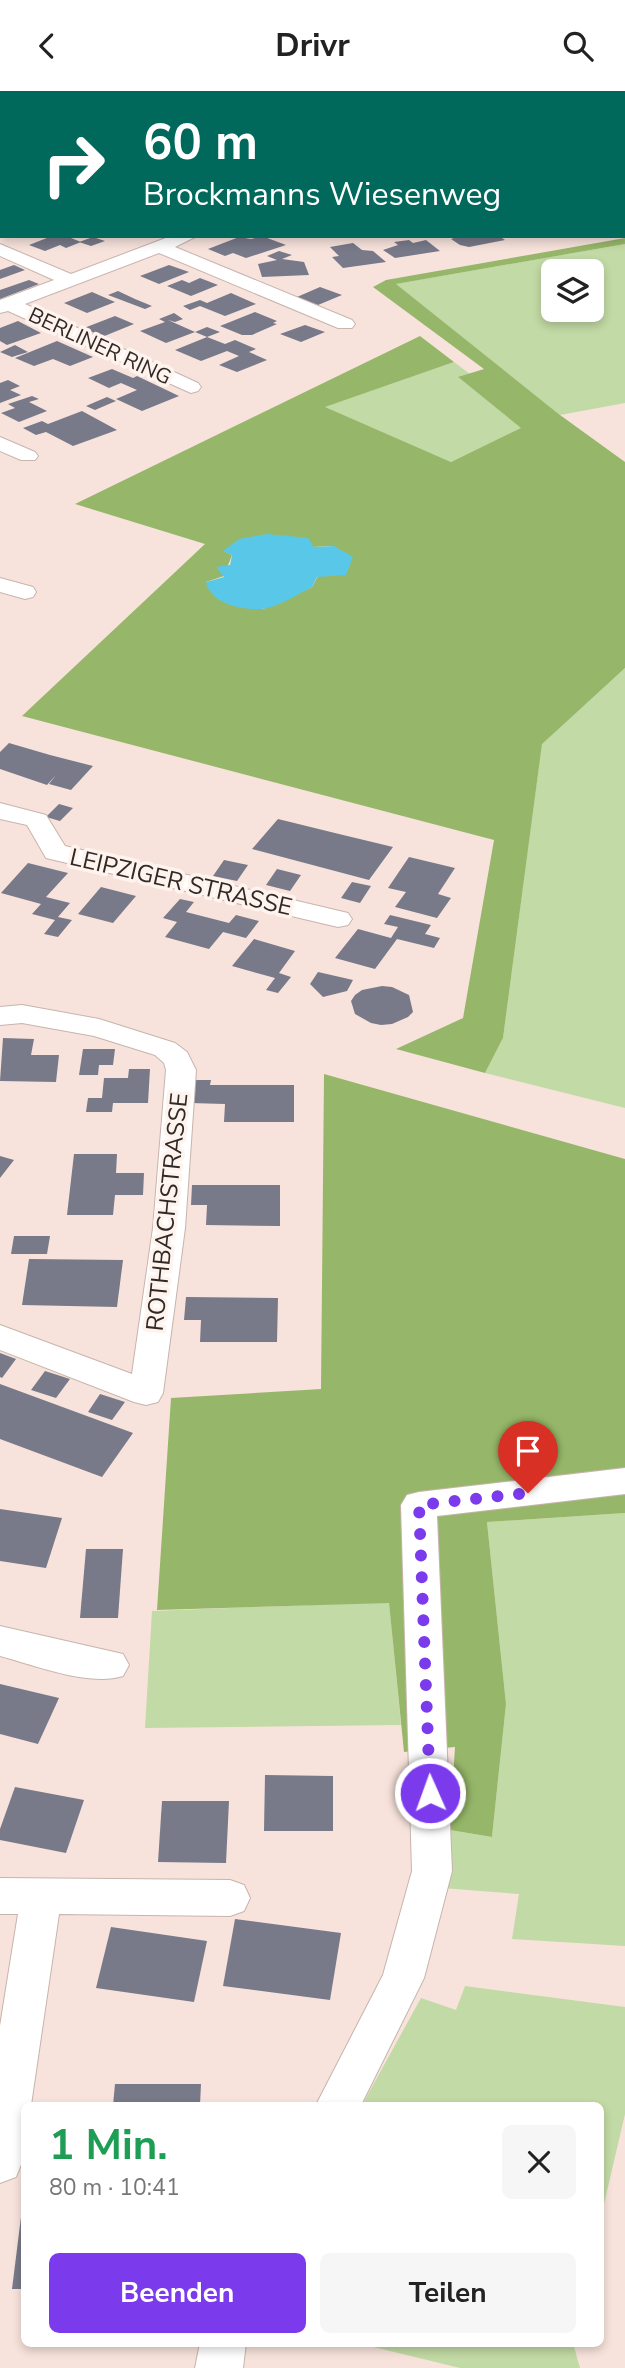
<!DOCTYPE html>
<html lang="de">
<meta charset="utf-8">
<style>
:root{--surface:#fff;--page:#f6f6f6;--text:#222;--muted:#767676;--accent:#7c3aed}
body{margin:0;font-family:"Nunito Sans",sans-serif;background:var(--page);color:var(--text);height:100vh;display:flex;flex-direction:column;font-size:26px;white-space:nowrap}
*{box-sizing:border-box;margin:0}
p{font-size:23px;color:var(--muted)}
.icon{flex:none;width:38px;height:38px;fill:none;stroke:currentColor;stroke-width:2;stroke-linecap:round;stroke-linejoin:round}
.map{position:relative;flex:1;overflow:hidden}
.details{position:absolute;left:21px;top:2011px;width:583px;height:245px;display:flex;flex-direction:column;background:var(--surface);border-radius:10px;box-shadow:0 4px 10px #0003}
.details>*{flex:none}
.guide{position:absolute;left:0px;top:0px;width:626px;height:147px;box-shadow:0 4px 10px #0003;background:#00695c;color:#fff;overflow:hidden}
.buttons{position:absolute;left:541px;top:168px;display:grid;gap:14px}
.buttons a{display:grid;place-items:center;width:63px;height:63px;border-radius:10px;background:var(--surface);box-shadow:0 4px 10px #0003;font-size:35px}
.pin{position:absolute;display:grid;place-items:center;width:60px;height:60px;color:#fff;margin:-72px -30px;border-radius:50% 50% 50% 0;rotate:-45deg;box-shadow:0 0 7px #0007}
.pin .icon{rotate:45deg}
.me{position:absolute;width:77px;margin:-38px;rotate:358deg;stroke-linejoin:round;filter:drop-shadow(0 0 5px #0008)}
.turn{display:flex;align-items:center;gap:24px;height:147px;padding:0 28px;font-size:32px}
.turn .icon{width:91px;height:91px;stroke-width:2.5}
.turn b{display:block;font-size:49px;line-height:60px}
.round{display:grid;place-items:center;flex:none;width:74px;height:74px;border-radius:10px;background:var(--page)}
.summary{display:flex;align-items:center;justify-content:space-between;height:119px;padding:0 28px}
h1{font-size:42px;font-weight:700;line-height:52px;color:#1e9e55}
.action{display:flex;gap:14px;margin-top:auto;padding:14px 28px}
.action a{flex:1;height:80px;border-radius:10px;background:var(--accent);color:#fff;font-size:28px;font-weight:700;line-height:80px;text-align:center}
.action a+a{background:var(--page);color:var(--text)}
header{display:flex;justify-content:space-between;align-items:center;height:91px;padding:0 28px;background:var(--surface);font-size:32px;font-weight:700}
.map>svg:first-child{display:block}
.green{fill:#c2daa5;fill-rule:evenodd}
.forest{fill:#96b769;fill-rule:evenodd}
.water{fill:#59c8e8}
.building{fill:#787989}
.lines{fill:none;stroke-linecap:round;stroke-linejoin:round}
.minor-casing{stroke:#c7b4ac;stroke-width:2}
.minor{fill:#fff;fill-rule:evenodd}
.route{stroke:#7c3aed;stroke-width:12;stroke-dasharray:0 21.6}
.labels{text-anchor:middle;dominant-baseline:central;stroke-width:7;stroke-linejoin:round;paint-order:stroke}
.far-street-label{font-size:21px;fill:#302926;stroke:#fff3ee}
.street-label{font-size:24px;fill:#302926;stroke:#fff3ee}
</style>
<header><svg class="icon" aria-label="back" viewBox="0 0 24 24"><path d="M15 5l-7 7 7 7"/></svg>Drivr<svg class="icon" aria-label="search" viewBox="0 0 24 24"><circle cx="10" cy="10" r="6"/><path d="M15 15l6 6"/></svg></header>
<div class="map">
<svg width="625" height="2277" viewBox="0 0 625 2277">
<rect width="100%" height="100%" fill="#f8e3dc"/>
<g class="green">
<path d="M625,153V312L560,324L395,193ZM553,180H592V219H553Z"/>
<polygon points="454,271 470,283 459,287 522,337 451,371 324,316"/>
<polygon points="625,577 625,1017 485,982 503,947 542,652"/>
<polygon points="625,1422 625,1855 512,1848 519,1803 442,1797 450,1739 492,1746 506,1613 487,1431"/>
<polygon points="389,1511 401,1634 145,1637 152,1520"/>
<polygon points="465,1895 625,1916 625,2023 600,2130 600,2014 362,2014 421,1907 456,1919"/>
<polygon points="357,2252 573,2252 580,2277 460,2277"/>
</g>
<g class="forest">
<path d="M625,147V153L396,193L560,324L625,371V577L542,653L503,947L485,982L396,958L463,927L494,749L22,625L205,453L75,413L420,245L454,271L325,316L451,371L521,337L458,286L484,278L373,196L386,189ZM334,455L312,496L263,518L206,491L224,485L232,464L224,460Z"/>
<polygon points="324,983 625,1068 625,1422 487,1431 506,1613 492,1746 450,1739 455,1656 404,1661 389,1512 157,1519 171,1307 321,1298"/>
</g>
<path class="water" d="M267,443L308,447L314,456L334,455L353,466L346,484L317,486L312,496C298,503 277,517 261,518C241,519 211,513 206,491L224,486L216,476L230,474L232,464L223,460L239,448Z"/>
<g class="building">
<polygon points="52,145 66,145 81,151 66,157 60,154 45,160 29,154"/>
<polygon points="262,145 286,154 246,167 233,162 225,165 208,158 239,146 251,148"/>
<polygon points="459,145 499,145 505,149 469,156 460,154 451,148"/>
<polygon points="93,146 105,150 91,155 79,151"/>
<polygon points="409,149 413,152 426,149 440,160 395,167 383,159 398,154 394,151"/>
<polygon points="353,152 362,159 373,160 386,171 343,177 332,166 339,165 330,156"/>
<polygon points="279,160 292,164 282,168 304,171 309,184 262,186 258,173 277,169 267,165"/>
<polygon points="14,174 25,179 0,188 0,179"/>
<polygon points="169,174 189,181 159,193 140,185"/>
<polygon points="200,187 218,194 191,205 167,195 182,189 189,192"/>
<polygon points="29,189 39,193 0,208 0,199"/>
<polygon points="320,196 342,204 318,214 297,206"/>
<polygon points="118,200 135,208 152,215 145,218 108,204"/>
<polygon points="92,201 115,211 87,222 64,212"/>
<polygon points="231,202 256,213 225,225 200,215 190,219 183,215 200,209 207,212"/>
<polygon points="255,221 277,230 273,232 277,233 252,244 242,244 220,235"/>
<polygon points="174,222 183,228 175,231 168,229 195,241 207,236 220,241 207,246 225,253 235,249 256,258 249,261 267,269 237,281 219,274 239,265 227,260 201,270 175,259 207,246 195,241 166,252 140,240 165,231 159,228"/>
<polygon points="115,225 134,233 102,246 84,237"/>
<polygon points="18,230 41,242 7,254 0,250 0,237"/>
<polygon points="305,234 325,241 301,251 280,243"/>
<polygon points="57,250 93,266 70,275 53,268 34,275 15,267"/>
<polygon points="15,254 28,261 12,266 0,261"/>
<polygon points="112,278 133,287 137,285 179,305 142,320 116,308 137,299 121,292 109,297 88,287"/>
<polygon points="8,289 20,295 10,299 21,304 0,312 0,292"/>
<polygon points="32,305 39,308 29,311 47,320 19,331 1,322 15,317 8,313"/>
<polygon points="107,306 116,310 95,319 86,315"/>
<polygon points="82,320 117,339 73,355 46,341 36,344 23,337 42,330 48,333"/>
<polygon points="9,652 50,664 93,675 71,699 49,693 56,684 47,694 0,678 0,661"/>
<polygon points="59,713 73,717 60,730 46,726"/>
<polygon points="278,728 339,743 393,756 369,789 252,758"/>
<polygon points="409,766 455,777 438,803 451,807 437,827 395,816 406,801 388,797"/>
<polygon points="224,769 248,774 237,790 213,785"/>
<polygon points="28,772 68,782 46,806 70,812 58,826 72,829 58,846 44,843 55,829 32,823 41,813 1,802"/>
<polygon points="277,778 301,784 290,800 266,794"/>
<polygon points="352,791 371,795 360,812 341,807"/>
<polygon points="101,796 136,805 113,832 78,823"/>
<polygon points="180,808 194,811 186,821 229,832 236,824 259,830 246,847 223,841 209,858 165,846 177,831 163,827"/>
<polygon points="390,824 431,834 425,843 440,847 434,857 397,848 375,878 335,867 358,838 391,847 398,836 384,833"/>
<polygon points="254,848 295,860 279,882 291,886 278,902 266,899 275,887 232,875"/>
<polygon points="318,881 353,889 347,900 323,906 310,893"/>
<polygon points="382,895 392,896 409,904 413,921 408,926 392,933 381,934 371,932 355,923 351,910 355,904 362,899"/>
<polygon points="3,947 34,948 31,964 59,964 56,991 0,990"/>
<polygon points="83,958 115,958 113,974 99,974 98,984 79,984"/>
<polygon points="129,978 150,978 148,1012 113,1012 112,1021 86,1021 88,1007 102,1007 104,987 128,987"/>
<polygon points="191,989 211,989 210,994 294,994 294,1031 224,1031 225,1013 190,1012"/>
<polygon points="74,1063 117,1063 116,1082 144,1082 143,1104 115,1104 113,1124 67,1124"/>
<polygon points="0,1065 14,1069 0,1087"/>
<polygon points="192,1094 280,1094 280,1135 206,1134 207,1114 191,1114"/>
<polygon points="14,1145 50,1145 47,1163 11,1163"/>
<polygon points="29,1168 123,1169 117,1216 22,1214"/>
<polygon points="186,1206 278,1207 277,1251 200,1251 201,1229 184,1229"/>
<polygon points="0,1262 16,1268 2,1287 0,1286"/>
<polygon points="45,1280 70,1288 56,1307 31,1299"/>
<polygon points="0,1293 133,1342 102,1386 0,1348"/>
<polygon points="100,1303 125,1311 112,1329 88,1321"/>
<polygon points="0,1418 62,1427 46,1477 0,1470"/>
<polygon points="86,1458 123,1458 118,1527 80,1527"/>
<polygon points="0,1593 59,1607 38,1653 0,1643"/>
<polygon points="265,1684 333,1685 333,1740 264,1740"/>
<polygon points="15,1696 84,1709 66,1762 0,1749 0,1738"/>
<polygon points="162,1710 229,1710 226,1772 158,1771"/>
<polygon points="235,1828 341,1842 330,1909 223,1895"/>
<polygon points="111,1836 207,1850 194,1911 96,1897"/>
<polygon points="115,1993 201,1993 200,2014 113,2014"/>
<polygon points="21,2126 24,2126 24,2198 12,2198"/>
</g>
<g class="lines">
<defs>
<g id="minor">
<polygon points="68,0 88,0 89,2 69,2"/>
<polygon points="268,0 288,0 267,2"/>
<polygon points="481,0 501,0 502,2 482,2"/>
<polygon points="171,145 197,145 175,156 352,229 355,233 352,237 338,237 159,162 25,213 198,292 201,296 198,300 191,302 8,220 0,222 0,209 54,189 0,165 0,153 71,183"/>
<polygon points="0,346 35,361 38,365 35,369 21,369 0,360"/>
<polygon points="0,487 33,496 36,501 33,506 25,508 0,501"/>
<polygon points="0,712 46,724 65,755 348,822 352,828 348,834 338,836 46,767 27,734 0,728"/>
<polygon points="22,914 99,928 175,952 187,961 196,979 185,1137 163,1302 158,1311 146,1314 134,1311 0,1259 0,1234 132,1283 153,1137 166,979 164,972 155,964 94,945 22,932 0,934 0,916"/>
<polygon points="625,1377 625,1403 437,1425 452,1780 424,1887 361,2014 316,2014 383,1884 412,1780 401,1414 407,1404 419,1401"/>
<path d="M0,1535L123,1563L129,1574L123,1585C90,1596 34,1574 0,1565Z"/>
<polygon points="0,1787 230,1789 244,1794 250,1807 244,1820 230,1825 59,1823 31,2014 24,2014 24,2055 22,2071 16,2086 0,2092 0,1935 18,1823 0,1823"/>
<polygon points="200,2252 246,2252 243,2277 195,2277"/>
</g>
</defs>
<use href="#minor" class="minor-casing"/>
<use href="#minor" class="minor"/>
</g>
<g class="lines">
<polyline class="route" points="430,1702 419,1414 528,1402"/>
</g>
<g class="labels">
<g class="far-street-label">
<text transform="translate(100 255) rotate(25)">BERLINER RING</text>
</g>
<g class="street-label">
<text transform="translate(181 791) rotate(13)">LEIPZIGER STRASSE</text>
<text transform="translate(167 1121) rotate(-84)">ROTHBACHSTRASSE</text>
</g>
</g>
</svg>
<div class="buttons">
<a><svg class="icon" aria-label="layers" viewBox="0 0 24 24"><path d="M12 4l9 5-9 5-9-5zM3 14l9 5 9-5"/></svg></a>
</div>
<div class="pin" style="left:528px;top:1402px;background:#d93025"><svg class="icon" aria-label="arrive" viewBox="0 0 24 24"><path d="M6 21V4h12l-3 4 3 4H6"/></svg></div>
<svg class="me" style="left:430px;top:1702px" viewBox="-20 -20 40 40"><circle r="17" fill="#7c3aed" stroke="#fff" stroke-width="3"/><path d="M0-11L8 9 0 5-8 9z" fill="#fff"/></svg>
<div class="guide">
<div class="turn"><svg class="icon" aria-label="right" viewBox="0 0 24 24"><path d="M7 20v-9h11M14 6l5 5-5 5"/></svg><div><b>60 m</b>Brockmanns Wiesenweg</div></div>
</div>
<section class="details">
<div class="summary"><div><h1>1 Min.</h1><p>80 m · 10:41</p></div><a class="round"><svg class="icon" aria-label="close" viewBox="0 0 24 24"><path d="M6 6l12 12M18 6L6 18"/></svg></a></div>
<div class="action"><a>Beenden</a><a>Teilen</a></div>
</section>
</div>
